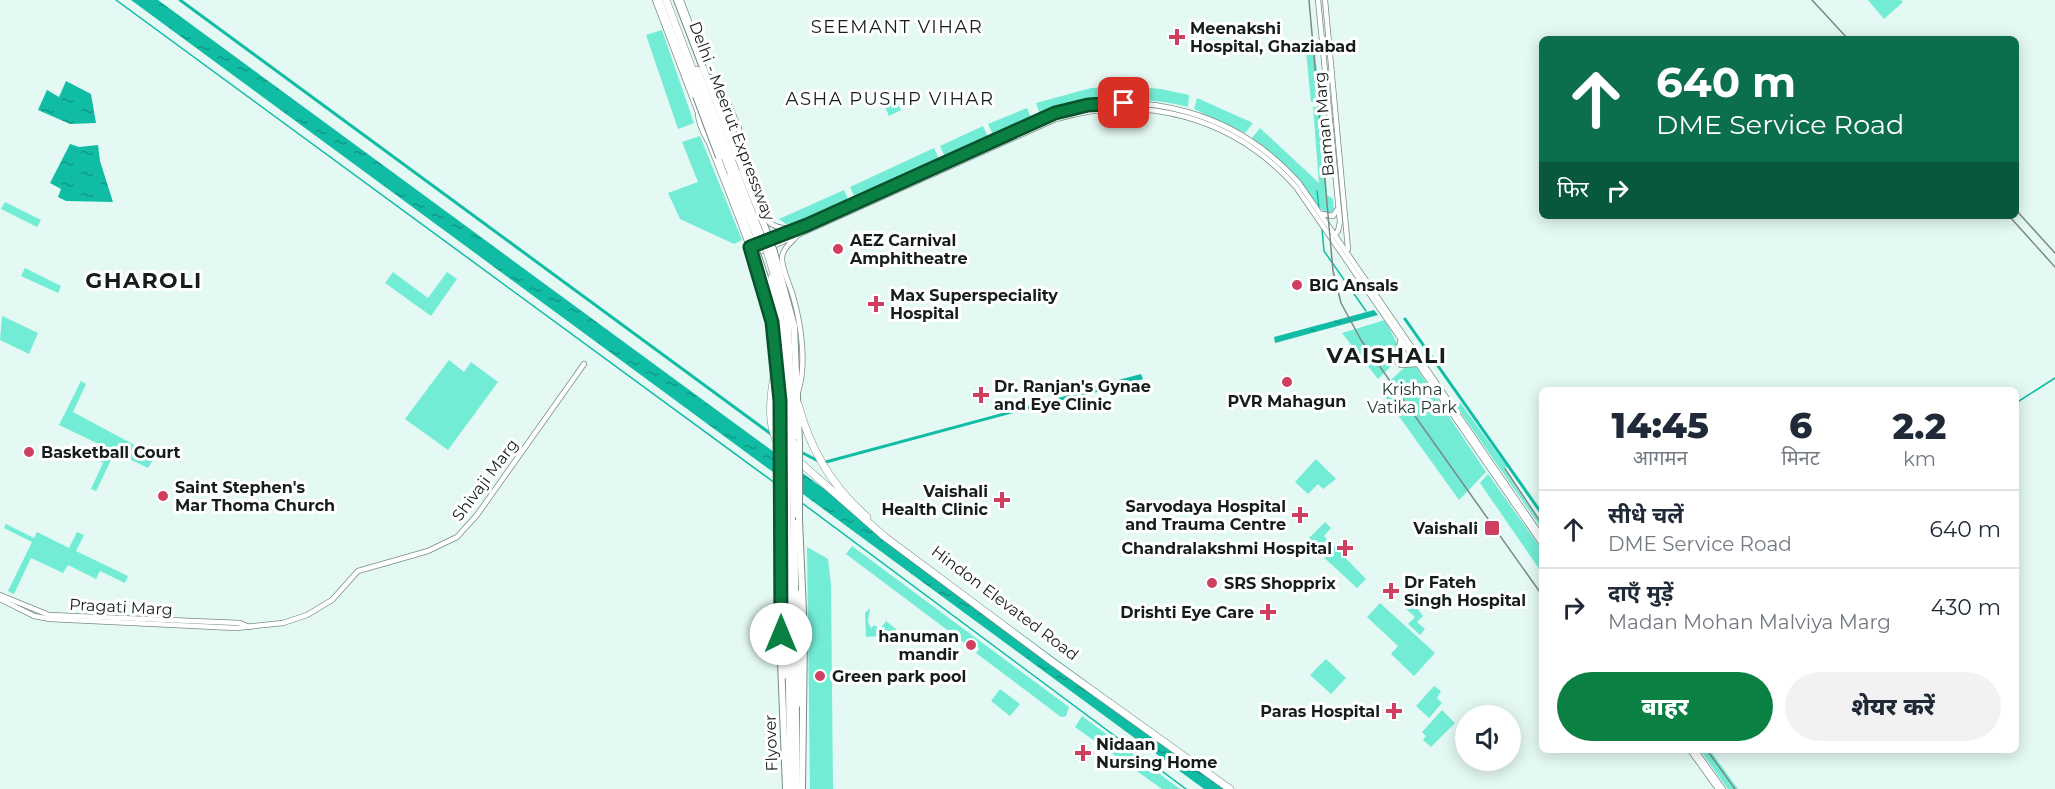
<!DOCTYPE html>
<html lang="hi">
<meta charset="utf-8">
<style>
:root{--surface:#fff;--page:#f2f2f3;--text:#1f2937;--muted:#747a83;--line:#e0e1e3;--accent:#0b8043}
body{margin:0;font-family:Montserrat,"Noto Sans Devanagari",sans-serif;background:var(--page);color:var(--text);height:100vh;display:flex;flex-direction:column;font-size:22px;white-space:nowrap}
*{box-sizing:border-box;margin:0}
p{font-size:20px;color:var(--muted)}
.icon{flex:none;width:33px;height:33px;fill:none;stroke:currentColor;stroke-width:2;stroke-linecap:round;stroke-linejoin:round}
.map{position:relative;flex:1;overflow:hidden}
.drawer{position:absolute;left:1539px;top:387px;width:480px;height:366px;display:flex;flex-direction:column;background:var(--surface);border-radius:9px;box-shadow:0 3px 15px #0003}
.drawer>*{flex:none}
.top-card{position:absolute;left:1539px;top:36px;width:480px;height:183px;border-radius:9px;box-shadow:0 3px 15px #0003;background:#0b6e4f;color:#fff;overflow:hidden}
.buttons{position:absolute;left:1455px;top:705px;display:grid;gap:12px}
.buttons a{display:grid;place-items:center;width:66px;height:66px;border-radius:50%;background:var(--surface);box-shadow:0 3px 15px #0003;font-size:30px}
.pin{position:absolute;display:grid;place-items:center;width:51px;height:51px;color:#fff;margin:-26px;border-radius:12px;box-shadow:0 3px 9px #0006}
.me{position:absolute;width:66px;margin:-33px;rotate:0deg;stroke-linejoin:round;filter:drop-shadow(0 0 4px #0008)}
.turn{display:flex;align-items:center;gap:21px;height:126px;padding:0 18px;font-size:27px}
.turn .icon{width:78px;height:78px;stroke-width:2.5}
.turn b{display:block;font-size:42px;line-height:51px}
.then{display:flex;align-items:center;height:57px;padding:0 18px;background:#0003;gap:12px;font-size:22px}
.eta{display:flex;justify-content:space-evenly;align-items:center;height:102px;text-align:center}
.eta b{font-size:36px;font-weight:800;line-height:42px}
.cta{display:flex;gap:12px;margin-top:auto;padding:12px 18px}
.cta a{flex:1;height:69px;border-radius:36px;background:var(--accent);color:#fff;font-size:24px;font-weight:800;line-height:69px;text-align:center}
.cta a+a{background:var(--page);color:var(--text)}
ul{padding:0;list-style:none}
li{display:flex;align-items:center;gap:18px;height:78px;padding:0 18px;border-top:2px solid var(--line)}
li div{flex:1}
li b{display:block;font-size:22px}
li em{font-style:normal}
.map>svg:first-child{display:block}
.green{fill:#73ecd6}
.water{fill:url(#water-ripples)}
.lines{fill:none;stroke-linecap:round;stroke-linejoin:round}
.stream{stroke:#11bca5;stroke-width:1.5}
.canal{stroke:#11bca5;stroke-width:3}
.secondary-casing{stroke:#798c88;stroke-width:6}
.trunk-casing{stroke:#798c88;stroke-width:8}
.motorway-casing{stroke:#798c88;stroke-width:8}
.secondary{stroke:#fff;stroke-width:4.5}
.trunk{stroke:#fff;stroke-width:6}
.motorway{stroke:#fff;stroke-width:7}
.rail{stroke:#7b8985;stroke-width:1.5}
.trunk-bridge-casing{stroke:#798c88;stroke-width:8;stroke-linecap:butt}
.motorway-bridge-casing{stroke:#798c88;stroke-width:8;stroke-linecap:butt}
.trunk-bridge{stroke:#fff;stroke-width:6}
.motorway-bridge{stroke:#fff;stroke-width:7}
.route-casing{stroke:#07532c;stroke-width:15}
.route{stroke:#0b8043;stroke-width:10}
.poi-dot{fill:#ce3f60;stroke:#fff;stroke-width:2}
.labels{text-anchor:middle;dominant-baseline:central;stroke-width:6;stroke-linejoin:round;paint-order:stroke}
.poi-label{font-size:16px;font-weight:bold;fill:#161d1b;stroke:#fff;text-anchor:start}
.street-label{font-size:16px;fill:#161d1b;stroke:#fff}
.park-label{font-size:16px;fill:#233b36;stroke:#fff}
.neighbourhood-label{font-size:18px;letter-spacing:1.5px;fill:#161d1b;stroke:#fff}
.district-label{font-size:22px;font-weight:bold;letter-spacing:1.5px;fill:#161d1b;stroke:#fff}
</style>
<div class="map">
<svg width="2055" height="789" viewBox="0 0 2055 789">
<defs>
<pattern id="water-ripples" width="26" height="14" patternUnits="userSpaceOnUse" patternTransform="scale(1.5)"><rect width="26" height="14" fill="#11bca5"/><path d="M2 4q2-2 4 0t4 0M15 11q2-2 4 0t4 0" fill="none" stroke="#0f9886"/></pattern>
</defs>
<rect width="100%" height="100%" fill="#e4f9f4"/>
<g class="green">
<polygon points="1868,0 1901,0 1903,2 1884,19"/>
<polygon points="662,30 694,123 678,129 646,35"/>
<polygon points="1314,41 1320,101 1311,102 1305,42"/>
<path d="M1126,86L1161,89L1189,95L1188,107C1139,95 1088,96 1040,114L1036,103L1091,88Z"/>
<polygon points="893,92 901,110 889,116 881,98"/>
<polygon points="1197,98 1253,123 1245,133 1194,109"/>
<polygon points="1313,107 1321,107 1327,195 1333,199 1334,210 1328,214 1321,209 1291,171 1252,138 1260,128 1319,183"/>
<polygon points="1027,108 1031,118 993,135 988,124"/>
<polygon points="983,126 988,137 945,157 940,146"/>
<polygon points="700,136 742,240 734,244 680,219 668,193 698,182 682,142"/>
<polygon points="934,148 939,159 855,198 850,187"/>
<polygon points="844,190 849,201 806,221 786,224 779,219"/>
<polygon points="5,202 41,220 37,227 1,209"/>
<polygon points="25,268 61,286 58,293 21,276"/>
<polygon points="393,272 428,298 447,272 457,279 431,316 385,283"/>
<polygon points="2,316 38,333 29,354 0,340"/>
<polygon points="1385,320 1400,349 1395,362 1378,379 1342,333"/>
<polygon points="449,360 464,372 471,362 498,382 448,450 405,419"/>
<polygon points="1406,366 1416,367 1486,472 1459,500 1380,390"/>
<polygon points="81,381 86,384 73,412 155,456 148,468 115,452 96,491 91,489 103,463 95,458 101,445 59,425"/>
<polygon points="1459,401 1507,467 1504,470 1542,525 1542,529 1455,404"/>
<polygon points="1316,459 1336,479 1323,489 1318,484 1308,494 1295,482"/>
<polygon points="1488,474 1542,550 1542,573 1480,483"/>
<polygon points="1325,522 1331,528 1324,536 1366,579 1357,588 1306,541"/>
<polygon points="6,524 34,538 37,532 69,548 77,532 84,535 76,551 128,576 125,583 100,571 96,579 68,565 63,573 31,558 14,594 8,591 32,542 4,528"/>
<polygon points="852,546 1069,707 1066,716 1061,717 976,653 979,649 970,640 966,644 846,554"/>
<polygon points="807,547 828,559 831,585 833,789 810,789"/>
<polygon points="1411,600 1423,616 1417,622 1425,629 1420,635 1408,624 1415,617 1404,607"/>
<polygon points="1380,603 1435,653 1414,676 1391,654 1398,646 1367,617"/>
<polygon points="870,608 868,622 871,628 874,625 880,629 886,621 896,629 896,635 866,637 865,613"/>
<polygon points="1326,659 1346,678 1331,694 1310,675"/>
<polygon points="1434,686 1441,691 1437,698 1442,703 1429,718 1416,706"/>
<polygon points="1000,689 1020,704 1010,716 991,701"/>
<polygon points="1442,710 1455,723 1431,747 1423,740 1426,736 1422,732"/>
<polygon points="1082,716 1180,789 1162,789 1075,727"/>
<polygon points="1700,750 1710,750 1738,789 1728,789"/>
</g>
<g class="water">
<polygon points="131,0 158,0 1233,789 1204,789"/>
<polygon points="66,81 91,94 96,123 70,124 38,110 47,90 59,97"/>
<polygon points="70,144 79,147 98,145 100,161 113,202 66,201 58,197 61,189 50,183"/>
<polygon points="1374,310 1378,315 1275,343 1274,337"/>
<polygon points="1141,374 1143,379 1083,396 1080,390"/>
</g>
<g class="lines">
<g class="stream">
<polyline points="116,0 779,486"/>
<polyline points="1317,191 1319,208"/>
<polyline points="1322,229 1324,251 1366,311"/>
<polyline points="2016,403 2055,378"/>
<polyline points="802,503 1186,789"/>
</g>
<g class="canal">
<polyline points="180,0 775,437"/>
<polyline points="1405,319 1542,514"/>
<polyline points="799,451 822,463 1086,392"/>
</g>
<defs>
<g id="secondary">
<polyline points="655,0 697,110"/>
<polyline points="681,0 690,24"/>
<polyline points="1318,0 1340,222 1338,231 1334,235"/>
<polyline points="1325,0 1348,249"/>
<polyline points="710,77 723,97"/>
<path d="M712,96L727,101L739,128V140L726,150L712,147C704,136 693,114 700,101Z"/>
<path d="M739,140C740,157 757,212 770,223C777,228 785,229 793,228"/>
<path d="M709,143C737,216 770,286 777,365"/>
<polyline points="1322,214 1333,216 1337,210"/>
<path d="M796,237C790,243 781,251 782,260C783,272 790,285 793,296C801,324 807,364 798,392"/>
<path d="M750,247L807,225L1055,113C1145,87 1237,113 1299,183L1542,537"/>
<path d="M753,255L1056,119C1145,93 1234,117 1296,187L1542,544"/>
<polyline points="1397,362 1400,342"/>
<polyline points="1401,365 1417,364"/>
<polyline points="0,595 49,615 240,623 249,627"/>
<polyline points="0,599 34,616 50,619 236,628 283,623 307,615 332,600 358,571 428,551 457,537 477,515 584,364"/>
<polyline points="1690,750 1718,789"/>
<polyline points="1695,750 1723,789"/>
</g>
<g id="trunk">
<polyline points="659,0 696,96"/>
<polyline points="677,0 712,91"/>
<polyline points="735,152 768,235"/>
<polyline points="719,157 752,242"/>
<polyline points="774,252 794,326 799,443"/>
<polyline points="759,259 775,308 780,339 780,434"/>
<polyline points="780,508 781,661 786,789"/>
<polyline points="799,520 804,636 802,789"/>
</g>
<g id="motorway">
<polyline points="666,0 702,95"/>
<polyline points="697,70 706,93"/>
<polyline points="736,172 760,234"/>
<polyline points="731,173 758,239"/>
<polyline points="768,254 787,317 793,439"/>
<polyline points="772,278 785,343 787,437"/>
<path d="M777,364C771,387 764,429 782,448"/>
<path d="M798,404C810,449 831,486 867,517"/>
<polyline points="796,459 885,537 1054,663 1230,789"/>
<polyline points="787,512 791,789"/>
<polyline points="794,514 796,789"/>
<polyline points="798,594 799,703"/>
<polyline points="784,617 785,675"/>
</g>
</defs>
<use href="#secondary" class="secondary-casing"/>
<use href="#trunk" class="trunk-casing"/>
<use href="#motorway" class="motorway-casing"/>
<use href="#secondary" class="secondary"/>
<use href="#trunk" class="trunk"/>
<use href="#motorway" class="motorway"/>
<g class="rail">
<polyline points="1309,0 1333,271 1341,303 1361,340 1542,595"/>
<polyline points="1812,0 1848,39"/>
<polyline points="2016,210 2055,253"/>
<polyline points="2009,216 2055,267"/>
<polyline points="1505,469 1542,524"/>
<polyline points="1707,750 1735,789"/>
</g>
<defs>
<g id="trunk-bridge">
<polyline points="712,91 735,152"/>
<polyline points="696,96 719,157"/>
<polyline points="768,235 774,252"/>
<polyline points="752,242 759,259"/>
<polyline points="780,434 780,508"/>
<polyline points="799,443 799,520"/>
</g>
<g id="motorway-bridge">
<polyline points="706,93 736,172"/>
<polyline points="702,95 731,173"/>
<polyline points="762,237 768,254"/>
<polyline points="787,437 787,512"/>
<polyline points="793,439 794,514"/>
</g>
</defs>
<use href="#trunk-bridge" class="trunk-bridge-casing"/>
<use href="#motorway-bridge" class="motorway-bridge-casing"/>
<use href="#trunk-bridge" class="trunk-bridge"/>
<use href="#motorway-bridge" class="motorway-bridge"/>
</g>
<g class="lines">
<defs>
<polyline id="route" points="781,634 780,401 772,322 750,247 807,225 1055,113 1088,105 1124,103"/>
</defs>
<use href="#route" class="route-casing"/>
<use href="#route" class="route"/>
</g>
<g class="poi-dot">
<path d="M1174 28h6v6h6v6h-6v6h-6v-6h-6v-6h6z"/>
<circle cx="838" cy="249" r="6"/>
<circle cx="1297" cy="285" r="6"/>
<path d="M873 295h6v6h6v6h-6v6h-6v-6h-6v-6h6z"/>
<circle cx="1287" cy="382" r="6"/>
<path d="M978 386h6v6h6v6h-6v6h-6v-6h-6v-6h6z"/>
<circle cx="29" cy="452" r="6"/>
<circle cx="163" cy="496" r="6"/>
<path d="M999 491h6v6h6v6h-6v6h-6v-6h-6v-6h6z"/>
<path d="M1297 506h6v6h6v6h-6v6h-6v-6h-6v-6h6z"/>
<rect x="1484" y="520" width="16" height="16" rx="3"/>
<path d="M1342 539h6v6h6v6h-6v6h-6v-6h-6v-6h6z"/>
<circle cx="1212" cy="583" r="6"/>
<path d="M1388 582h6v6h6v6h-6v6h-6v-6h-6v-6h6z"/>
<path d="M1265 603h6v6h6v6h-6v6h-6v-6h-6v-6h6z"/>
<circle cx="971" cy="645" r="6"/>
<circle cx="820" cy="676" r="6"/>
<path d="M1391 702h6v6h6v6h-6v6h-6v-6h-6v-6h6z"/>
<path d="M1080 744h6v6h6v6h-6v6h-6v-6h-6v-6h6z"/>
</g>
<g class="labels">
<g class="poi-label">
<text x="1190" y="28">Meenakshi<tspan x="1190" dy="18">Hospital, Ghaziabad</tspan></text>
<text x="850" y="240">AEZ Carnival<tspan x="850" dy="18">Amphitheatre</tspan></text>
<text x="1309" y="285">BIG Ansals</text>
<text x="890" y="295">Max Superspeciality<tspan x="890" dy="18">Hospital</tspan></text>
<text x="994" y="386">Dr. Ranjan's Gynae<tspan x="994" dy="18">and Eye Clinic</tspan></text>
<text x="1287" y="401" text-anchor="middle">PVR Mahagun</text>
<text x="41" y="452">Basketball Court</text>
<text x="175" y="487">Saint Stephen's<tspan x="175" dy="18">Mar Thoma Church</tspan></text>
<text x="988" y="491" text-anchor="end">Vaishali<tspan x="988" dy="18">Health Clinic</tspan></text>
<text x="1286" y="506" text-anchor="end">Sarvodaya Hospital<tspan x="1286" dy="18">and Trauma Centre</tspan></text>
<text x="1478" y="528" text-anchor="end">Vaishali</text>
<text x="1332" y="548" text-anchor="end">Chandralakshmi Hospital</text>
<text x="1404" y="582">Dr Fateh<tspan x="1404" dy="18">Singh Hospital</tspan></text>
<text x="1224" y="583">SRS Shopprix</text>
<text x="1254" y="612" text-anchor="end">Drishti Eye Care</text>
<text x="959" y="636" text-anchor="end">hanuman<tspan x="959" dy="18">mandir</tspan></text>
<text x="832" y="676">Green park pool</text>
<text x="1380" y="711" text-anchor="end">Paras Hospital</text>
<text x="1096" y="744">Nidaan<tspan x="1096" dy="18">Nursing Home</tspan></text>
</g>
<g class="street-label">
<text transform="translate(732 121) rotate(69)">Delhi - Meerut Expressway</text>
<text transform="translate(1324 124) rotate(-95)">Baman Marg</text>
<text transform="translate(485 480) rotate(-53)">Shivaji Marg</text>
<text transform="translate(1005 603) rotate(37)">Hindon Elevated Road</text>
<text transform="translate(121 607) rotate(3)">Pragati Marg</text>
<text transform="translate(771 743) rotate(-92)">Flyover</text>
</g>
<g class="park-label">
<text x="1412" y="389">Krishna<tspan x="1412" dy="18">Vatika Park</tspan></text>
</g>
<g class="neighbourhood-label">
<text x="897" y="27">SEEMANT VIHAR</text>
<text x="890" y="99">ASHA PUSHP VIHAR</text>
</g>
<g class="district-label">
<text x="144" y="280">GHAROLI</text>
<text x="1387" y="355">VAISHALI</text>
</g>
</g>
</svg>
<div class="buttons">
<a><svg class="icon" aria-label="sound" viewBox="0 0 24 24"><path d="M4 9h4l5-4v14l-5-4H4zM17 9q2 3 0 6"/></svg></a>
</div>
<div class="pin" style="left:1124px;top:103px;background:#d93025"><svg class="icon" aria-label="arrive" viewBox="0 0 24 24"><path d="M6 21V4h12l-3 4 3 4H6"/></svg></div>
<svg class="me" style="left:781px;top:634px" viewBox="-20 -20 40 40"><circle r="19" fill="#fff"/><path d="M0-13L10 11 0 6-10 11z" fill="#0b8043"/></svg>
<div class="top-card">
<div class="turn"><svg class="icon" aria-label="ahead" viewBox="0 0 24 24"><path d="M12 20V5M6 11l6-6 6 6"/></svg><div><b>640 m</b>DME Service Road</div></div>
<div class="then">फिर<svg class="icon" aria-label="right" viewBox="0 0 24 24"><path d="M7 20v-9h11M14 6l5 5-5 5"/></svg></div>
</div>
<section class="drawer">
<div class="eta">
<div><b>14:45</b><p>आगमन</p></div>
<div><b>6</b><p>मिनट</p></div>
<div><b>2.2</b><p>km</p></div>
</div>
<ul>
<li><svg class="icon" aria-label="ahead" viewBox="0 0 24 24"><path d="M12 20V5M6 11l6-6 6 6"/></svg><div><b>सीधे चलें</b><p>DME Service Road</p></div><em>640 m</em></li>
<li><svg class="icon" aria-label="right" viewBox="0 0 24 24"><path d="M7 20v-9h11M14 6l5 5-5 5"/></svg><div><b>दाएँ मुड़ें</b><p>Madan Mohan Malviya Marg</p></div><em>430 m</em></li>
</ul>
<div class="cta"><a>बाहर</a><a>शेयर करें</a></div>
</section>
</div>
